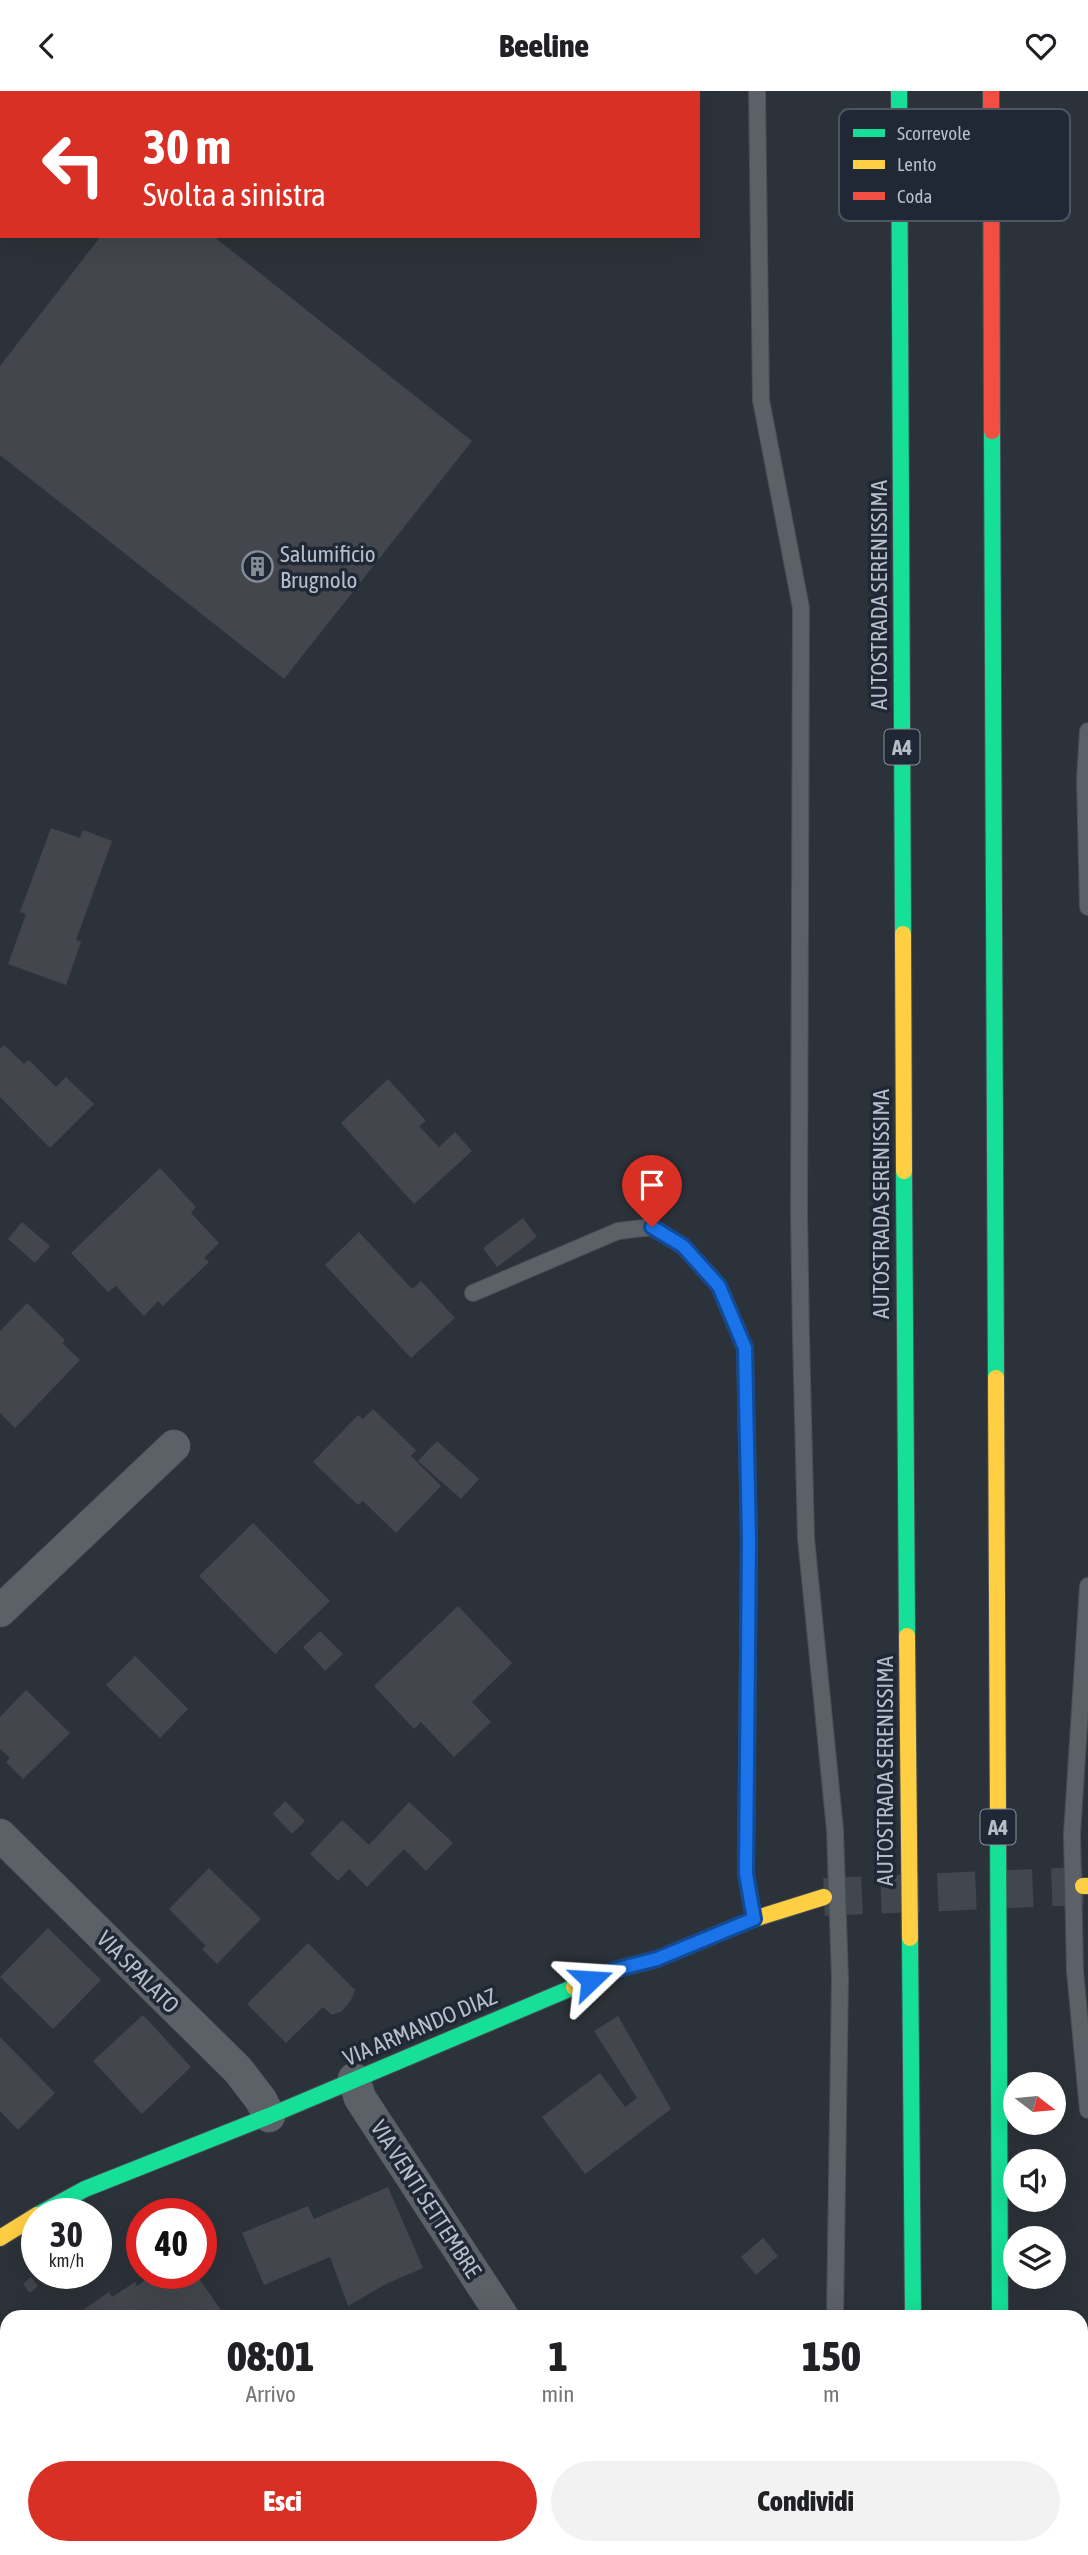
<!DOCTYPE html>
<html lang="it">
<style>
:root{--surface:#fff;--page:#f2f2f2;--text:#202124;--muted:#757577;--accent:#d93025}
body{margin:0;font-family:"Asap Condensed",sans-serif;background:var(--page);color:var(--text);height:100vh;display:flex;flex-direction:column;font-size:26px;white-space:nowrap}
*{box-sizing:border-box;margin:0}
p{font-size:23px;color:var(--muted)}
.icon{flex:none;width:38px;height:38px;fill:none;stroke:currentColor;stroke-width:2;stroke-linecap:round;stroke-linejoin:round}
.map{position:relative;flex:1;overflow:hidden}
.panel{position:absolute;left:0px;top:2219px;width:1088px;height:245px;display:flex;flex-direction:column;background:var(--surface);border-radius:21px 21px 0 0;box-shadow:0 7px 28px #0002}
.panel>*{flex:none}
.hud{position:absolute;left:0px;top:0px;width:700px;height:147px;box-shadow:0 7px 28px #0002;background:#d93025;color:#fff;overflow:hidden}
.needle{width:46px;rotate:106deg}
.fabs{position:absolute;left:1003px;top:1981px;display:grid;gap:14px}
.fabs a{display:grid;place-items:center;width:63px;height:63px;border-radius:50%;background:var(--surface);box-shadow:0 7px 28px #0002;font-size:35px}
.speed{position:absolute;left:21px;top:2107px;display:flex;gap:14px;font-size:35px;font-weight:700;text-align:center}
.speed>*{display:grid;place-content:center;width:91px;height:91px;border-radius:50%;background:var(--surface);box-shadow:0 7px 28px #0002;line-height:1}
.speed small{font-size:18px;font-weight:400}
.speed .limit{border:10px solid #d22;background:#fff;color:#111}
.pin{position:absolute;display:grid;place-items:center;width:60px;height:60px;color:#fff;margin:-72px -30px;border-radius:50% 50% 50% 0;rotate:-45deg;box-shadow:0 0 7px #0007}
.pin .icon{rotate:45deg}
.me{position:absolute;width:77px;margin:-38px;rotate:70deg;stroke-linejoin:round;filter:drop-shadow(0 0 5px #0008)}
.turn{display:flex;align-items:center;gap:24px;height:147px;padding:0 28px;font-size:32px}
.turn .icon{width:91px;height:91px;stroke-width:2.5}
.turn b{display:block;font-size:49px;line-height:60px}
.eta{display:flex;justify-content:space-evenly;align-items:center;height:119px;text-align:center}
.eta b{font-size:42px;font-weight:800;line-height:49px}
.primary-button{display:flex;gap:14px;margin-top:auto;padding:14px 28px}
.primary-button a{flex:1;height:80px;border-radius:42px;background:var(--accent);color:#fff;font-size:28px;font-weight:800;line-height:80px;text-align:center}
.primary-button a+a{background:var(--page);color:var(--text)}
header{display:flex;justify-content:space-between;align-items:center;height:91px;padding:0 28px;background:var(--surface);font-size:32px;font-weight:800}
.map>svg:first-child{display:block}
.building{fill:#43474d}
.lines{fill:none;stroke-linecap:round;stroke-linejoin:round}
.secondary-tunnel{stroke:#41474f;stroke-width:38;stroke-dasharray:38 19;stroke-linecap:butt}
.lane-casing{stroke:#4a4e54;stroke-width:18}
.street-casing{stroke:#4a4e54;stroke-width:33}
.fast-casing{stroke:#4a4e54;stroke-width:18}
.slow-casing{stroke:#4a4e54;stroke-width:18}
.jam-casing{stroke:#4a4e54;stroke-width:18}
.lane{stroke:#5c6067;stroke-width:16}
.street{stroke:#5c6067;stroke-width:32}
.fast{stroke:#16e098;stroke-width:16}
.slow{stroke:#ffcf43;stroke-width:16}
.jam{stroke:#f24e42;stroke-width:16}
.route-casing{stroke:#114b97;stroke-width:18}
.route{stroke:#1a73e8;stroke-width:12}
.labels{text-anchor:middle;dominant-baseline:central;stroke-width:7;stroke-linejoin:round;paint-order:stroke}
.shield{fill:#1f2834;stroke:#89919c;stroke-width:2}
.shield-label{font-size:21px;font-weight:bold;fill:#b6bec9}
.poi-label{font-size:23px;fill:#b6bec9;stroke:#1f2834;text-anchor:start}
.street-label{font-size:23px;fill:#b6bec9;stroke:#1f2834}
.key{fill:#1f2834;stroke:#4c5561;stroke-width:2}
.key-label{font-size:19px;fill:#b6bec9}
</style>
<header><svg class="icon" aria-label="back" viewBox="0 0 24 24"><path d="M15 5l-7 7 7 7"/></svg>Beeline<svg class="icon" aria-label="heart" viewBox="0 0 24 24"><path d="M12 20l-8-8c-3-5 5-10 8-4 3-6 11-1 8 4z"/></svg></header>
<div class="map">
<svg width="1088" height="2464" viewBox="0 0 1088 2464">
<rect width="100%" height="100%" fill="#2c3239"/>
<g class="building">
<polygon points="101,145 213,145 472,350 284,588 0,364 0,275"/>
<polygon points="51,737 80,747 83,739 112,750 76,849 81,851 66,894 8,873 26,823 20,821"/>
<polygon points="4,954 24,973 29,969 56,996 66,986 94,1013 50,1057 0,1006 0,958"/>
<polygon points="388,988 426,1030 419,1035 439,1056 455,1041 472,1060 414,1113 341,1032"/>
<polygon points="160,1077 196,1116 191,1122 219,1152 204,1167 209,1171 163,1215 158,1210 144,1225 116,1195 108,1201 71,1162"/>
<polygon points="523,1127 537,1146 497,1176 483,1157"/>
<polygon points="22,1131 50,1155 35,1172 8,1148"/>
<polygon points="359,1141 412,1198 421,1190 455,1227 411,1267 325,1174"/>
<polygon points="27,1212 65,1249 62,1252 80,1269 15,1337 0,1322 0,1240"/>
<polygon points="373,1318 416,1359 411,1365 441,1395 396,1442 363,1410 358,1414 313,1371 358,1324 363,1328"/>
<polygon points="437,1350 479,1388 461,1408 418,1370"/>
<polygon points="253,1432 330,1510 275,1563 199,1485"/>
<polygon points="458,1515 512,1572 472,1611 491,1631 454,1666 421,1631 414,1638 374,1595"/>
<polygon points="320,1540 343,1563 325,1580 303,1556"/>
<polygon points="135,1565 188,1618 160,1647 106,1594"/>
<polygon points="26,1599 70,1642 23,1688 6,1671 10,1667 0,1658 0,1626"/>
<polygon points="285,1710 305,1730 292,1743 273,1723"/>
<polygon points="409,1711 453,1752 426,1780 404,1758 367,1796 349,1778 338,1790 310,1763 342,1729 369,1754"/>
<polygon points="209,1777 261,1828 217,1873 202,1858 206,1855 169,1818"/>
<polygon points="48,1837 101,1889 53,1938 0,1886"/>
<polygon points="308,1852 355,1899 351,1909 342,1920 332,1924 323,1916 286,1952 247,1913"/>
<polygon points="143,1924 191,1976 142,2023 93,1970"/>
<polygon points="618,1925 671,2018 585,2083 542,2026 600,1982 625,2016 637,2007 594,1940"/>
<polygon points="0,1946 55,2002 18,2039 0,2020"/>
<polygon points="388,2096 423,2177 386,2193 348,2215 330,2166 264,2194 242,2142 308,2115 314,2128"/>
<polygon points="763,2147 778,2165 756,2184 741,2166"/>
<polygon points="155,2182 162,2185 166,2182 195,2182 226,2226 73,2226 109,2201 112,2206 135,2191 137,2195"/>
<polygon points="31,2186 38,2195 30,2202 23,2193"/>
<polygon points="7,2308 7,2410 0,2402 0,2314"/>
<polygon points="375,2457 421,2457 426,2464 366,2464"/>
<polygon points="497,2457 569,2457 559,2464 502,2464"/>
<rect x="731" y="2457" width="30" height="7"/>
</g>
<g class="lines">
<polyline class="secondary-tunnel" points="824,1806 1083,1795"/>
<defs>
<g id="lane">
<polyline points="757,0 761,309 801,517 799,1123 801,1246 806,1447 835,1739 840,1888 835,2226"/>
<polyline points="1088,640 1085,688 1088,816"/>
<polyline points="473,1202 618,1140 652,1136 683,1155 719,1195 745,1257 749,1448 746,1783 754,1828"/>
<polyline points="1088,1495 1072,1743 1075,1880 1088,2019"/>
<polyline points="838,2457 838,2464"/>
</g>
<g id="street">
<polyline points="0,1520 174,1355"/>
<polyline points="0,1744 238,1979 261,2009 269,2025"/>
<polyline points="354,1988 360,2007 503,2226"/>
<polyline points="231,2457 237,2464"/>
<polyline points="655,2457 659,2464"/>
<polyline points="174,2464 183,2457"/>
</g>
<g id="fast">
<polyline points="899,0 903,843"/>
<polyline points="992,340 996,1287"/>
<polyline points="904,1080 907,1545"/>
<polyline points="998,1727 1000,2226"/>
<polyline points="910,1847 913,2226"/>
<polyline points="39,2123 85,2098 269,2025 574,1896"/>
<polyline points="914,2457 915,2464"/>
<polyline points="1001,2457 1001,2464"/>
</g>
<g id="slow">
<polyline points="903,843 904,1080"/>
<polyline points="996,1287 998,1727"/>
<polyline points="907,1545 910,1847"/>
<polyline points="1083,1795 1088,1795"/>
<polyline points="574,1896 614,1879 657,1868 754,1828 824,1806"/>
<polyline points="0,2147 37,2124"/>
</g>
<polyline id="jam" points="991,0 992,340"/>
</defs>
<use href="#lane" class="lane-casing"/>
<use href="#street" class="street-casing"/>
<use href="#fast" class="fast-casing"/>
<use href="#slow" class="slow-casing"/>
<use href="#jam" class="jam-casing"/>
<use href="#lane" class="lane"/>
<use href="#street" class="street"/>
<use href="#fast" class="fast"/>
<use href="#slow" class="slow"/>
<use href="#jam" class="jam"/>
</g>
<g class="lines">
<defs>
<polyline id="route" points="591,1889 614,1879 657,1868 754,1828 746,1783 749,1448 745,1257 719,1195 683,1155 652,1136"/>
</defs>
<use href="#route" class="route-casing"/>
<use href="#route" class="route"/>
</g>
<defs>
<symbol id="building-ring" viewBox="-11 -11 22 22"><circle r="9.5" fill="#1f2834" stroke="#868d97" stroke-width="1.5"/><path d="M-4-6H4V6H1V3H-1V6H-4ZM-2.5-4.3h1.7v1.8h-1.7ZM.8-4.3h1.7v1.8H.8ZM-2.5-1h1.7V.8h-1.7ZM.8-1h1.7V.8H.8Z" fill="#868d97"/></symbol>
</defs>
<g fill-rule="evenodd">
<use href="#building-ring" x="240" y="458" width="35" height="35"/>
</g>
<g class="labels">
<g class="shield">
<rect x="884.5" y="638.5" width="35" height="35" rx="5"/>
<rect x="980.5" y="1718.5" width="35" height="35" rx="5"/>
</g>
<g class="shield-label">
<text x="902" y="656">A4</text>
<text x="998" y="1736">A4</text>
</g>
<g class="poi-label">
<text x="280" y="463">Salumificio<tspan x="280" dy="26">Brugnolo</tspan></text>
</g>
<g class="street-label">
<text transform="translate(879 504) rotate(-90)">AUTOSTRADA SERENISSIMA</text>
<text transform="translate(881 1113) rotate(-90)">AUTOSTRADA SERENISSIMA</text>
<text transform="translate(885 1680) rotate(-90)">AUTOSTRADA SERENISSIMA</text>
<text transform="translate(138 1881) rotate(45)">VIA SPALATO</text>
<text transform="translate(420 1936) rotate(-23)">VIA ARMANDO DIAZ</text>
<text transform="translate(426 2108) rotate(57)">VIA VENTI SETTEMBRE</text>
</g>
</g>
<rect x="839" y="18" width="231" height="112" rx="10" class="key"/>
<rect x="853" y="38" width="32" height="8" fill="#16e098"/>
<rect x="853" y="69" width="32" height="9" fill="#ffcf43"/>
<rect x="853" y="101" width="32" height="8" fill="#f24e42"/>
<g class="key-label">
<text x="897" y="49">Scorrevole</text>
<text x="897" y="80">Lento</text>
<text x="897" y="112">Coda</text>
</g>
</svg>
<div class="fabs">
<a><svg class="needle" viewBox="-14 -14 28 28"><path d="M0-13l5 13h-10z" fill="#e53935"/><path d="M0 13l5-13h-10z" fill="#757577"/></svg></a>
<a><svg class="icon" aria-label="sound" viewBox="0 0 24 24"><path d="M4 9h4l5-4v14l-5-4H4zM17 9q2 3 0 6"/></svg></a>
<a><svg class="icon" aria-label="layers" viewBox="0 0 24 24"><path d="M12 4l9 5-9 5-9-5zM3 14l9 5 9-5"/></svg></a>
</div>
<div class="speed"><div>30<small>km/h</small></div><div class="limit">40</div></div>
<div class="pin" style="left:652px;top:1136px;background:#d93025"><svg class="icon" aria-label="arrive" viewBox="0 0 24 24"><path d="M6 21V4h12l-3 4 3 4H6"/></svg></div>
<svg class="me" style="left:591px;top:1889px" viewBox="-20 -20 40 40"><path d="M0-17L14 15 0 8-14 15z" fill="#1a73e8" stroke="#fff" stroke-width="4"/></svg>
<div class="hud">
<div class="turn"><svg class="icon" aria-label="left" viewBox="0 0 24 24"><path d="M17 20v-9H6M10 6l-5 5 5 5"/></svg><div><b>30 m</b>Svolta a sinistra</div></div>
</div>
<section class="panel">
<div class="eta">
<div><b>08:01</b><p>Arrivo</p></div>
<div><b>1</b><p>min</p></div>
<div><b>150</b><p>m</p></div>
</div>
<div class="primary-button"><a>Esci</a><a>Condividi</a></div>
</section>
</div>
